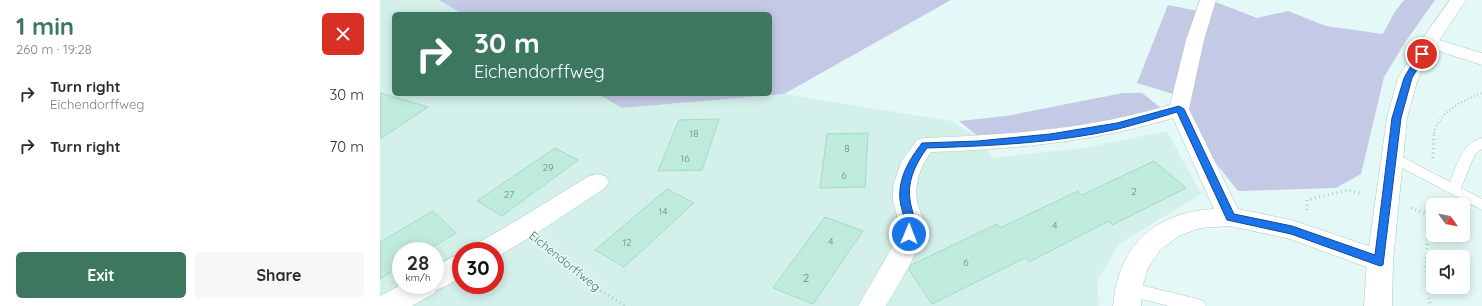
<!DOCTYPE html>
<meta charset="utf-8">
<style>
:root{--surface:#fff;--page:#f7f7f7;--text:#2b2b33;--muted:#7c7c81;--accent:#3e775f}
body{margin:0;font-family:Quicksand,sans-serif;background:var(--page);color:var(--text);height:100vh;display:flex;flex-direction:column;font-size:15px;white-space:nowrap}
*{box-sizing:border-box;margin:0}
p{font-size:13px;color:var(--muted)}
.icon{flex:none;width:22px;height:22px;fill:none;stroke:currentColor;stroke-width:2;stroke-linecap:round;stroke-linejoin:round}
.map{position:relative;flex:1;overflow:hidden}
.drawer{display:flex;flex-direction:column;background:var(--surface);width:380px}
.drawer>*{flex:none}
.top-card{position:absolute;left:12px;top:12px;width:380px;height:84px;border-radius:6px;box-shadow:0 2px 10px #0003;background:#3e775f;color:#fff;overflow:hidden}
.needle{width:26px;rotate:123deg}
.tools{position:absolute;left:1046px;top:198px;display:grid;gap:8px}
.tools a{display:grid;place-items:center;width:44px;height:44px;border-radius:6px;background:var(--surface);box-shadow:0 2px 10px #0003;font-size:20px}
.speed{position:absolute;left:12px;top:242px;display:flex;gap:8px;font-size:20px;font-weight:700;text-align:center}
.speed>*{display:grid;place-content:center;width:52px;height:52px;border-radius:50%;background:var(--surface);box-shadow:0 2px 10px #0003;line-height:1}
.speed small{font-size:10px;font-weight:400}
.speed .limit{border:6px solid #d22;background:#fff;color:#111}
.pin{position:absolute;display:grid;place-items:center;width:34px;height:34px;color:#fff;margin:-17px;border:2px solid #fff;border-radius:50%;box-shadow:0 1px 4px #0007}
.me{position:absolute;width:44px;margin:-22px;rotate:1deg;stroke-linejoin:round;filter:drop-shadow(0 0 3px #0008)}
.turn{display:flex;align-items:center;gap:14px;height:84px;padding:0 16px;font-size:18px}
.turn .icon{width:52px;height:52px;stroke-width:2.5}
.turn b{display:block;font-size:28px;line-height:34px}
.round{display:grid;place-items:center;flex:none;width:42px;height:42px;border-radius:6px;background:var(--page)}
.head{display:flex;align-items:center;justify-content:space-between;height:68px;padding:0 16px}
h1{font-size:24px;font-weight:700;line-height:30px;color:var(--accent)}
.cta{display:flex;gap:8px;margin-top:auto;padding:8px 16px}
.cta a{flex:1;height:46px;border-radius:6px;background:var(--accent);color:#fff;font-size:16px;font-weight:700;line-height:46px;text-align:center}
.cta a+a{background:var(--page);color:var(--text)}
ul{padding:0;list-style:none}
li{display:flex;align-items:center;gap:12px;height:52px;padding:0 16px}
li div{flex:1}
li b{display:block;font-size:15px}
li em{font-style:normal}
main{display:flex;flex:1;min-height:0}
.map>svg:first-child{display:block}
.residential{fill:#d3f0ea;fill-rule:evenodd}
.green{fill:#c4c9e5}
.building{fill:#bfebdc;stroke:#a1dcc7}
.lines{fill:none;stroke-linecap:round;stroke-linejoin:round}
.lane-casing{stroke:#acc8c1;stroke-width:1}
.street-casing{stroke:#acc8c1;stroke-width:1}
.secondary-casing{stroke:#a7c9c0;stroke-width:1}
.path-far1{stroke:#a2d0c0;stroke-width:2;stroke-dasharray:1 2.5;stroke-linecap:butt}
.path{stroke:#a2d0c0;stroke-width:3;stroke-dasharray:1 3.5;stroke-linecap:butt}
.lane{fill:#fff;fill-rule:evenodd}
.street{fill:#fff;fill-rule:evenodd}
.secondary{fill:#fff;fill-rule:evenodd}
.route{fill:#1a73e8;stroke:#114b97}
.labels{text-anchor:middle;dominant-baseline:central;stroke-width:3;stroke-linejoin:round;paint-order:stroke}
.number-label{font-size:10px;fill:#6a8d80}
.street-label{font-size:12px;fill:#4d6e62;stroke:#e9fdfa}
.near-number-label{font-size:12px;fill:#6a8d80}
</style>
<main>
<section class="drawer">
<div class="head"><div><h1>1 min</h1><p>260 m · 19:28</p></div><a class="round" style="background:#d93025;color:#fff"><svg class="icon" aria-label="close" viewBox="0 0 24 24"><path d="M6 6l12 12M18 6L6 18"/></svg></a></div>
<ul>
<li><svg class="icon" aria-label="right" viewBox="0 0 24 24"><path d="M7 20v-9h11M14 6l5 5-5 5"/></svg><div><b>Turn right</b><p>Eichendorffweg</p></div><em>30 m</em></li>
<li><svg class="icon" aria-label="right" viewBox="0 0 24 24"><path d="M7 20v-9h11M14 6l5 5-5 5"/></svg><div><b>Turn right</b></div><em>70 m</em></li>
</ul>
<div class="cta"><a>Exit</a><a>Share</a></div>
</section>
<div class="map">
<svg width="1102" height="306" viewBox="0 0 1102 306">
<rect width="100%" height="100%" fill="#e4f9f7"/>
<path class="residential" d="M0,0H59L83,14H14V94H218L242,108L404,94L571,121L600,138L612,158L703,148L787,131L821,194L739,244L717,282L719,306H0ZM21,251H55V285H21ZM81,251H115V285H81Z"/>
<g class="green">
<polygon points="59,0 571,0 404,94 242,108 218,94 390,94 390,14 83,14"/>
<polygon points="1024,0 1055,0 1026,41 1004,77 981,174 956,188 858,191 816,138 807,104 833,1 877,18 908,11 946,26 1003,34 1014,13"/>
<polygon points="788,5 818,11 793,94 757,83"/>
<polygon points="743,93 762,93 781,108 719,124 600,138 579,121 626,116"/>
</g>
<g class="building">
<polygon points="0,93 48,107 0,139"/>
<polygon points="339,119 322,170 278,171 299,120"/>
<polygon points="488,133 485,187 440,188 447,134"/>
<polygon points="175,148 198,160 122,216 97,201"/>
<polygon points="774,161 806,188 732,225 729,221 649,262 645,258 552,304 529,270 531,265 617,224 620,228 698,191 702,195"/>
<polygon points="287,189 314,203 244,267 215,250"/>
<polygon points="53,211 76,233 46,251 21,251 21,266 0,279 0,242"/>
<polygon points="445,217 483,231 433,304 393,288"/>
</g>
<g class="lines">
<defs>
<g id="lane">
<path d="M1102,138V149L1095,154L1081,188L1102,199V210L1007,160L1005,157L1007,154L1012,152L1017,154L1070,182C1077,165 1082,143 1102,138Z"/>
<polygon points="748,282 818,299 824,301 826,306 789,306 748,296 742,294 740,289 742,284"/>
</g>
<g id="street">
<path d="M820,0H836L824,40L809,109L858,209L912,220L1009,253L1013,261L1009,269L1000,272L910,239L850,226L820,228L799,236L780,250L768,268L762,289L761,306H733C738,246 775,212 834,209L793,118C714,142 633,149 551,152C541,166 534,183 537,201C538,209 544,217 543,225C540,254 520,281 506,306H478L514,244L519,223L513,201V186L521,162L537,140L545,138C628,135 710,129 790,105L806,40Z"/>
<polygon points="1049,37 1102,53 1102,65 1043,46 1040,42 1043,38"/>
<polygon points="217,174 225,176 229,182 225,188 154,235 115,258 115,251 92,251 96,244 136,221 209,176"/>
<polygon points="81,253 81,277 64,287 56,290 55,293 32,306 0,306 0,296 21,285 55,285 55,266"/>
</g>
<polygon id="secondary" points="1070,0 1086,0 1058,42 1038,78 1027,118 1013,261 1012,306 984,306 987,261 1007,118 1018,78 1040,42"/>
</defs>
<use href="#lane" class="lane-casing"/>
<use href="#street" class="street-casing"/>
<use href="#secondary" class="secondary-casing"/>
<path class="path-far1" d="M1054,133C1059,112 1083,100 1102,93"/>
<g class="path">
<polyline points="1053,158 1054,132"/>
<polyline points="1050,199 1046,268 1050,306"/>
<polyline points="1031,208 1049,215"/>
<polyline points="927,210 927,200 968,190 982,194"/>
<polyline points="165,245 218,289 246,306"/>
</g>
<use href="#lane" class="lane"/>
<use href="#street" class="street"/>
<use href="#secondary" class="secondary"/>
</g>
<path class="route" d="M1039,52H1044L1046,54L1032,78L1021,118L1003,265L1000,266L911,234L847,220L797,112C777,118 758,124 738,129C678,143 609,146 547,148C536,163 527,181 530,200C532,214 539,224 532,237H525L523,234C527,218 522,215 520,200C518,178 529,160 542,143L598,141L670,134L737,123L799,106L804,109L854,214L912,226L995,255L1012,118L1024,78Z"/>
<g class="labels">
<g class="number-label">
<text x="314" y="133">18</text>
<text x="467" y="148">8</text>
<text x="305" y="158">16</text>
<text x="168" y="167">29</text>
<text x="464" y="175">6</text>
<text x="754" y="191">2</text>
<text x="129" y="194">27</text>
<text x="283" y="211">14</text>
<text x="675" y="225">4</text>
<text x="451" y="241">4</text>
<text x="247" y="242">12</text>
<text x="586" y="262">6</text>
</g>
<g class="street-label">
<text transform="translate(185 261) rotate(39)">Eichendorffweg</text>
</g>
<g class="near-number-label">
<text x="426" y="277">2</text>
</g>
</g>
</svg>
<div class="tools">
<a><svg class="needle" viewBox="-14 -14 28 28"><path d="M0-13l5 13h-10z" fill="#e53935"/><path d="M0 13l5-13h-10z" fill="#7c7c81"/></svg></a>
<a><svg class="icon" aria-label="sound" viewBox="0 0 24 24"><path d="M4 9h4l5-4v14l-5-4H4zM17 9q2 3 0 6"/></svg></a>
</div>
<div class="speed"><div>28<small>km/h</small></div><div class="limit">30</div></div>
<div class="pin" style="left:1042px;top:54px;background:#d93025"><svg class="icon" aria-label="arrive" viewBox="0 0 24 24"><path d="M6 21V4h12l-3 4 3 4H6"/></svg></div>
<svg class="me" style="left:529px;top:234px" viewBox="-20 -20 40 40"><circle r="17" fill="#1a73e8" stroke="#fff" stroke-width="3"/><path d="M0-11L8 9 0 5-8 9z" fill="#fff"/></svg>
<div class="top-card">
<div class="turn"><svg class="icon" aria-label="right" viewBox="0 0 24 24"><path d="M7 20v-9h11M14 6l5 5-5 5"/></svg><div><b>30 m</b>Eichendorffweg</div></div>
</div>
</div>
</main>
